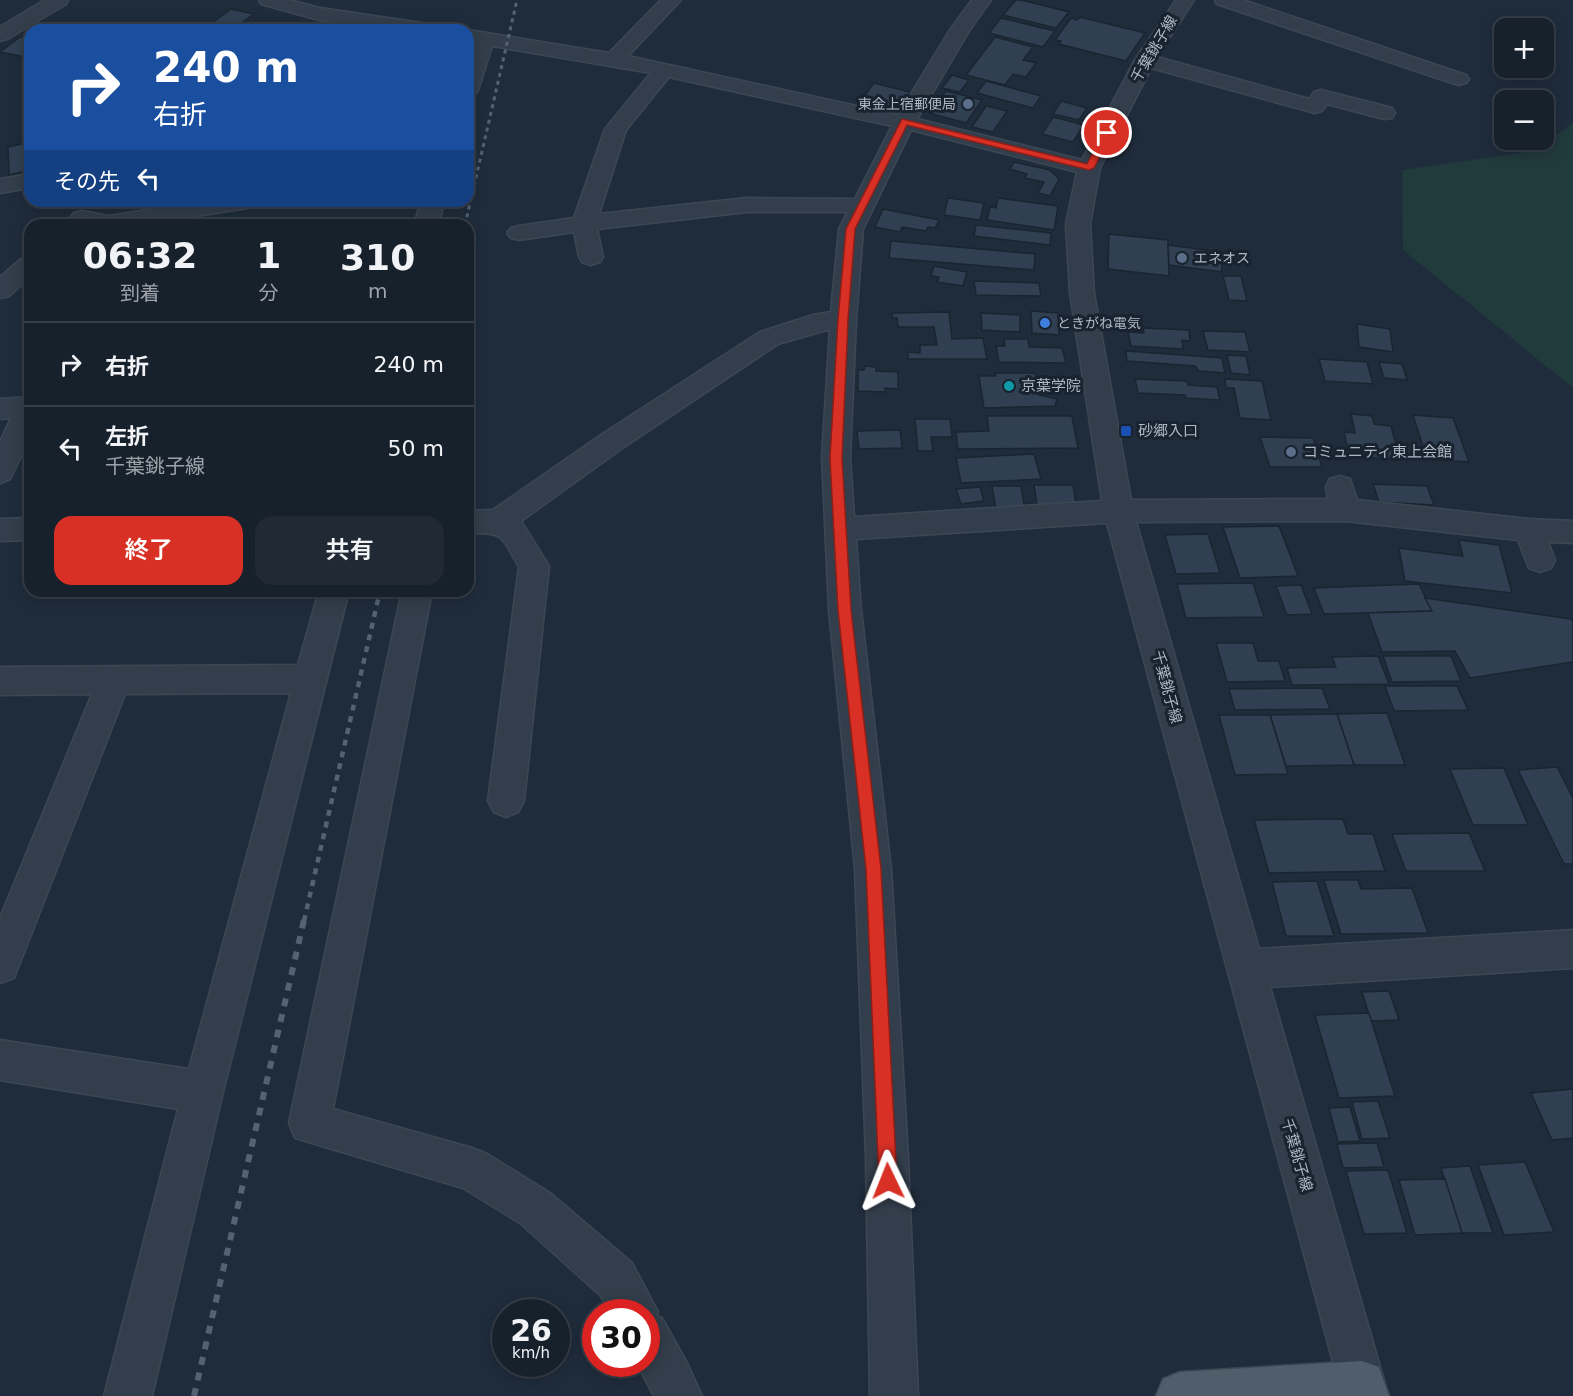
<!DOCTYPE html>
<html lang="ja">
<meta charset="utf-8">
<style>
:root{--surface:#17212c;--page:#202934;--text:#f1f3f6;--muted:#9ea3a9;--line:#363e48;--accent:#d93025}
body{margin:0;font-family:"DejaVu Sans","Noto Sans JP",sans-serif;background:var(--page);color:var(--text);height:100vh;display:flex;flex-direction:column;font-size:22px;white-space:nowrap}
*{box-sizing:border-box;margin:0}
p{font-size:20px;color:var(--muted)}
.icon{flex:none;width:33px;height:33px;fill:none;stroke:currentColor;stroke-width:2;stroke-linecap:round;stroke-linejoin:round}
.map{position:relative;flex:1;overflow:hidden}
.drawer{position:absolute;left:24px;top:219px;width:450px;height:378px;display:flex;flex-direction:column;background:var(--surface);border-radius:18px;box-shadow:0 3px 15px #0003,0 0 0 2px var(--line)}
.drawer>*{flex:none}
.hud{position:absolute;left:24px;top:24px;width:450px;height:183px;border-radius:18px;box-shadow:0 3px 15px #0003,0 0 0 2px var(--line);background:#1a4fa0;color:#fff;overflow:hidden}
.tools{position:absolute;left:1494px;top:18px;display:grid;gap:12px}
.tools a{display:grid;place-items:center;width:60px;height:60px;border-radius:12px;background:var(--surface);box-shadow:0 3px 15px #0003,0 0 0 2px var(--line);font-size:30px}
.speed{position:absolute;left:492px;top:1299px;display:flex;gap:12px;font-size:30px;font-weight:700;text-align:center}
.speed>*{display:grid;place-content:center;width:78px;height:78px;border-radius:50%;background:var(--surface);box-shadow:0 3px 15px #0003,0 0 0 2px var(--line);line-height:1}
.speed small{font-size:15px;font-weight:400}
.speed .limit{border:9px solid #d22;background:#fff;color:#111}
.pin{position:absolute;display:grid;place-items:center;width:51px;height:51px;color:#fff;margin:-26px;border:3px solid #fff;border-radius:50%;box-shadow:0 2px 6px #0007}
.me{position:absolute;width:66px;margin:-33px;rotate:358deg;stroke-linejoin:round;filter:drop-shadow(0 0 4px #0008)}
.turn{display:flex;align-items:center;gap:21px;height:126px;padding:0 30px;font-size:27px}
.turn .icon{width:78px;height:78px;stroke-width:2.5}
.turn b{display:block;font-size:42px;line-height:51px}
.then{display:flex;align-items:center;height:57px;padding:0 30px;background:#0003;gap:12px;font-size:22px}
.eta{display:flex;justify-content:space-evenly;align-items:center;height:102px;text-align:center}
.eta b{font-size:36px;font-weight:600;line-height:42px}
.cta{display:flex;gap:12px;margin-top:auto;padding:12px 30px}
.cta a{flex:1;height:69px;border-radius:18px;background:var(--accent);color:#fff;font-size:24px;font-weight:600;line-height:69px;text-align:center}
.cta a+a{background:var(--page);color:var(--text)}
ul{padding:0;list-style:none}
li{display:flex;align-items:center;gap:18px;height:84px;padding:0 30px;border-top:2px solid var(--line)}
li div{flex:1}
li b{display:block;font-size:22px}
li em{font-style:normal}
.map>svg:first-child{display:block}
.green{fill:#213a3c}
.building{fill:#304052;stroke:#1a2531;stroke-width:1.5}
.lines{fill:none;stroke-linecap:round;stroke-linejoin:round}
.minor-casing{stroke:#3c4754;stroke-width:3}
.major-casing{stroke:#3c4754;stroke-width:3}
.minor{fill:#323e4b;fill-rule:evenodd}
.major{fill:#505d6b;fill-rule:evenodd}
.rail-far2{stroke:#546273;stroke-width:3;stroke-dasharray:4 4;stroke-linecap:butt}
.rail-far1{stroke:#546273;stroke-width:4.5;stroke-dasharray:6 6;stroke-linecap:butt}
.rail{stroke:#546273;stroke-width:6;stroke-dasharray:8 8;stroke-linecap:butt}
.route{fill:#d93025;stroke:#8d1f18;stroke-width:1.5}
.service-dot{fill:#5c6f8a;stroke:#18232f;stroke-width:2}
.shop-dot{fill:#3f7fe0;stroke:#18232f;stroke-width:2}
.culture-dot{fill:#0f9aa8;stroke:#18232f;stroke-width:2}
.transit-dot{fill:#1a4fb4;stroke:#18232f;stroke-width:2}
.labels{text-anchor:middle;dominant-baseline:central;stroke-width:6;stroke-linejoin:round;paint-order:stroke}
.far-poi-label{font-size:14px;fill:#adb8c7;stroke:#18232f;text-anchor:start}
.street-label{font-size:15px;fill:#adb8c7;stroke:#18232f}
.poi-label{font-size:15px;fill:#adb8c7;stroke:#18232f;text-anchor:start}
</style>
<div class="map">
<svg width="1573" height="1396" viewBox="0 0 1573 1396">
<rect width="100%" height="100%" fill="#1f2c3b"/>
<polygon class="green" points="1573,123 1573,388 1403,250 1402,170 1533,151"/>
<g class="building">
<polygon points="1016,0 1021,0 1069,12 1056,28 1003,15"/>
<polygon points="231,9 254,14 232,30 192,30 201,23 209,25"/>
<polygon points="1080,17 1145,33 1126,61 1059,44 1061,41 1055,40 1071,18 1077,20"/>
<polygon points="1001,18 1055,31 1043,47 989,33"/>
<polygon points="30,35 30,58 0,52 20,37 25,38"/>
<polygon points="995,37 1033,47 1023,60 1036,63 1026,77 1013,74 1005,85 966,75"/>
<polygon points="952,75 969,80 960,92 942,88"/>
<polygon points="986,81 1041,96 1033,108 977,93"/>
<polygon points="874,83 910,92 898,108 862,99"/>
<polygon points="946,91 982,100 966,123 929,113"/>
<polygon points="1061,101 1087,108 1079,120 1053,114"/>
<polygon points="986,106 1007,111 993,132 972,127"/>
<polygon points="1053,117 1084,125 1073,142 1042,134"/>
<polygon points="30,142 30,170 9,175 8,147"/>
<polygon points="1014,162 1050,170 1059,179 1050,196 1038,193 1044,182 1025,178 1027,174 1010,169"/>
<polygon points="948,198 984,203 980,220 944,215"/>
<polygon points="998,198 1058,206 1054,230 987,220 990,207 996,208"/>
<polygon points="883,209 939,220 935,228 928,227 926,231 902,227 900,232 875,227"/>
<polygon points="976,225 1051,233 1050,245 974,236"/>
<polygon points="1109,234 1168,240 1169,276 1108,269"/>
<polygon points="891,241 1035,254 1034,270 889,258"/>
<polygon points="1168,245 1221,252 1222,272 1169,265"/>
<polygon points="934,266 967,272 963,286 937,282 939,277 931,276"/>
<polygon points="1223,276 1241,276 1247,301 1229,300"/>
<polygon points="974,281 1039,283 1041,296 976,295"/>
<polygon points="1031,311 1058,313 1059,335 1032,333"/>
<polygon points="949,312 952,339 983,338 987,359 908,359 908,352 920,353 920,345 937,345 934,327 898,327 897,318 892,318 892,313"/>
<polygon points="981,313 1020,315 1020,332 982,330"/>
<polygon points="1357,324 1390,329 1393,352 1359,347"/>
<polygon points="1143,328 1189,330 1190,341 1182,340 1183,349 1131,346 1128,332 1144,333"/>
<polygon points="1203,331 1245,332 1250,352 1208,350"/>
<polygon points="1004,339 1028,339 1029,347 1062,348 1066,363 999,362 996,346 1005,346"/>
<polygon points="1126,351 1222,358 1225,373 1199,371 1195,366 1127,361"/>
<polygon points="1227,355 1246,356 1250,375 1231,373"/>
<polygon points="1319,359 1367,362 1373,384 1325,381"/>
<polygon points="1379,362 1402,364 1407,380 1384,378"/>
<polygon points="865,366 876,367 876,371 898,372 898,389 885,388 885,392 858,391 858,370 864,370"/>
<polygon points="995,373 1035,373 1039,395 1057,399 1055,406 984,408 979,376 996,376"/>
<polygon points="1135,379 1187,381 1188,385 1217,387 1220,400 1186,398 1185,395 1138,393"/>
<polygon points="1225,379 1262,381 1271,420 1240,418 1234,388 1226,388"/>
<polygon points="1351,414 1372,416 1374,424 1391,426 1400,460 1363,457 1362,451 1348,450 1344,432 1355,433"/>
<polygon points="1413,415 1453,418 1469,462 1427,459"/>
<polygon points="987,416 1072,416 1078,448 958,449 956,432 989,431"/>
<polygon points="915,419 950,419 952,437 931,437 933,451 918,451"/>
<polygon points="900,430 902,448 859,449 857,431"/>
<polygon points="1260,437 1313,438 1322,467 1270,467"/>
<polygon points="1034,454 1041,479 961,483 956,458"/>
<polygon points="1373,484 1427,486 1434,505 1379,502"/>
<polygon points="1034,485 1073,485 1076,505 1037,505"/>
<polygon points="992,486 1021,486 1024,504 1029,504 1031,512 996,509"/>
<polygon points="980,487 984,501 961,504 956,489"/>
<polygon points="1279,526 1298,576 1240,578 1223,527"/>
<polygon points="1208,534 1220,573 1176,574 1165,535"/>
<polygon points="1459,540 1499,545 1512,593 1405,581 1399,548 1463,556"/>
<polygon points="1253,583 1264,617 1186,618 1177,584"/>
<polygon points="1419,584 1432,611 1324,614 1314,588"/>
<polygon points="1301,585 1312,614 1287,615 1276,586"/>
<polygon points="1425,598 1571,619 1573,622 1573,662 1470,678 1455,651 1382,652 1368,613 1432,611"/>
<polygon points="1216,643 1253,643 1258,661 1279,661 1285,681 1227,682"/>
<polygon points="1378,656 1389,684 1292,685 1287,668 1336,667 1332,657"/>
<polygon points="1383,656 1451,656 1461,681 1392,682"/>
<polygon points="1385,686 1457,686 1468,710 1394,711"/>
<polygon points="1322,688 1330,709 1235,710 1229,689"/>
<polygon points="1387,713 1405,765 1354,765 1337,714"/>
<polygon points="1337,714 1354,765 1286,766 1270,715"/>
<polygon points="1219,715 1270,715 1288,774 1235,775"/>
<polygon points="1557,767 1573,798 1573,864 1564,864 1518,770"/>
<polygon points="1504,768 1528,825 1473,825 1450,769"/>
<polygon points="1343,819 1348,834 1373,834 1385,871 1269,873 1254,820"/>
<polygon points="1469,833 1485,871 1406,871 1392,834"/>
<polygon points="1324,880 1358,880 1361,889 1412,888 1428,933 1341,934"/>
<polygon points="1317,881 1334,936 1286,936 1272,882"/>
<polygon points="1389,991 1399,1020 1371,1021 1362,992"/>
<polygon points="1369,1013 1395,1096 1339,1098 1315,1015"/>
<polygon points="1573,1089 1573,1138 1552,1140 1531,1093"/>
<polygon points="1378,1101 1390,1138 1362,1139 1352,1102"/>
<polygon points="1350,1107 1360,1141 1338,1142 1329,1108"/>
<polygon points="1377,1143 1384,1167 1343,1168 1337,1144"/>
<polygon points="1525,1162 1554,1232 1504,1235 1478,1165"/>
<polygon points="1470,1166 1493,1233 1462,1233 1441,1168"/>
<polygon points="1388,1170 1407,1233 1364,1234 1346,1171"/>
<polygon points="1445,1179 1462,1233 1415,1235 1399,1180"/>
</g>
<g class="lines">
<defs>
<g id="minor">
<polygon points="45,0 68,0 66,4 7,39 0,41 0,27"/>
<polygon points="259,0 289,0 320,8 429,24 436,26 439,30 389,30 319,20 261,4"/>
<path d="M661,0H681L628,56L898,115L950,30L972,0H991L969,31L917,119L1082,160L1135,60L1176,0H1194L1157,57L1309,99L1314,92L1321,90L1392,108L1395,113L1392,118L1384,119L1327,104L1322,111L1315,113L1151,68L1100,168L1090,224L1094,293L1131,500L1328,499L1326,487L1330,479L1340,476L1350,479L1357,500L1529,519L1573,521V543L1548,542L1555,560L1551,568L1540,572L1529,568L1518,540L1345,521L1136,522L1259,949L1573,930V968L1270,987L1385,1384L1380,1396H1344L1339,1384L1107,523L856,539L861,610L891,869L908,1157L918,1396H870L866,1157L855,869L829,610L822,457L830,329L778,344L621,449L521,521L549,566L524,801L518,812L506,817L494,812L488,801L519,567C501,536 505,532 468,533V511L493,510L601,435L760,332L813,315L831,312L839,229L848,212H747L597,229L603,257L600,262L591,265L582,262L579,257L574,232L519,240L511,238L507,233L511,228L519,226L574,218L605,129L651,73L492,46L478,90L475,94L468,96V59L474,43L468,42V30L609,53ZM669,77L892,126L855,199L747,198L599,214L626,130ZM911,130L1077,172L1066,224L1070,293L1102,501L854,517L850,457L856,320L863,229Z"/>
<polygon points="1215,0 1243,0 1466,75 1469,79 1466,83 1459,85 1452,83 1217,4"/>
<polygon points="30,174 30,188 0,193 0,179"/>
<polygon points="203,201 259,201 255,206 247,208 141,225 82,225 74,223 70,218 74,213 82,211 109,216"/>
<polygon points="421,201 445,201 438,225 414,225"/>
<polygon points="30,256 30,277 9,296 0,298 0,277 21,259"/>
<polygon points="30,397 30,437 10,479 0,483 0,442 11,418 0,419 0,399"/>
<polygon points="30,518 30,540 0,541 0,519"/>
<polygon points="319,591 349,591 223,1092 152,1396 104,1396 178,1109 0,1080 0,1040 189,1069 291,693 125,694 14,978 0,983 0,918 92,694 0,695 0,667 298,665"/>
<polygon points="402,591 432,591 333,1109 472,1148 487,1154 550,1193 632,1263 658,1312 656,1315 662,1318 686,1361 702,1396 654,1396 637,1364 646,1364 646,1312 610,1312 600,1295 520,1223 463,1188 295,1138 289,1123"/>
</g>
<polygon id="major" points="1362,1361 1379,1367 1389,1396 1156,1396 1163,1379 1180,1372"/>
</defs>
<use href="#minor" class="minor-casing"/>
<use href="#major" class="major-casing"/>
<use href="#minor" class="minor"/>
<use href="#major" class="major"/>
<polyline class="rail-far2" points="465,225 517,0"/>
<polyline class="rail-far1" points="304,921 380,591"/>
<polyline class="rail" points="194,1396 304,920"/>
</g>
<polygon class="route" points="902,119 1087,164 1104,131 1112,133 1094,168 1089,170 907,125 855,229 848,320 842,458 851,610 881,869 897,1181 894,1187 888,1190 882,1187 879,1181 866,869 838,610 830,458 838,320 846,229"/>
<g class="service-dot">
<circle cx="968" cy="104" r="6"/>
<circle cx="1182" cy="258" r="6"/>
<circle cx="1291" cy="452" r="6"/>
</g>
<circle class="shop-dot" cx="1045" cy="323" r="6"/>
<circle class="culture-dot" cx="1009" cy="386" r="6"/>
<rect class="transit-dot" x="1120" y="425" width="12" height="12" rx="3"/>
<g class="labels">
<g class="far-poi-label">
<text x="956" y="104" text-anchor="end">東金上宿郵便局</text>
<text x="1194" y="258">エネオス</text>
<text x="1057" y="323">ときがね電気</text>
</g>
<g class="street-label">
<text transform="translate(1154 49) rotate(-59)">千葉銚子線</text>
<text transform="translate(1167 687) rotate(75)">千葉銚子線</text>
<text transform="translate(1297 1155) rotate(74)">千葉銚子線</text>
</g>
<g class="poi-label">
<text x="1021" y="386">京葉学院</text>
<text x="1138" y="431">砂郷入口</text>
<text x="1303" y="452">コミュニティ東上会館</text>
</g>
</g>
</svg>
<div class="tools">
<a>+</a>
<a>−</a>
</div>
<div class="speed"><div>26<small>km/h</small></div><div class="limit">30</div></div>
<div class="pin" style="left:1107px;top:133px;background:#d93025"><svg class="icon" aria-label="arrive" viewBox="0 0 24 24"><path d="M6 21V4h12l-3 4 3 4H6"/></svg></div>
<svg class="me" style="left:888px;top:1181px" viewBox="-20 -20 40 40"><path d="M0-17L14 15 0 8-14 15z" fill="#d93025" stroke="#fff" stroke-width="4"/></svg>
<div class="hud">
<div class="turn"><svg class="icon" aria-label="right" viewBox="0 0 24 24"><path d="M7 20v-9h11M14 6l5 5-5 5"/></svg><div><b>240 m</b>右折</div></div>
<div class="then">その先<svg class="icon" aria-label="left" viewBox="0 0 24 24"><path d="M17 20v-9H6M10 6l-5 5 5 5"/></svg></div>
</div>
<section class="drawer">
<div class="eta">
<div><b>06:32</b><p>到着</p></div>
<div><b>1</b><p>分</p></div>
<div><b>310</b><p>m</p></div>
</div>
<ul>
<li><svg class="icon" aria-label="right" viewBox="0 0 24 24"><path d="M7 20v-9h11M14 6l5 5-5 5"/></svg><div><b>右折</b></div><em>240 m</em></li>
<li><svg class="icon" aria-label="left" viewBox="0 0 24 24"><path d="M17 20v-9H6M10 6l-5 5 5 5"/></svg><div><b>左折</b><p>千葉銚子線</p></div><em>50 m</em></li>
</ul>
<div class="cta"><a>終了</a><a>共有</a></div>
</section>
</div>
